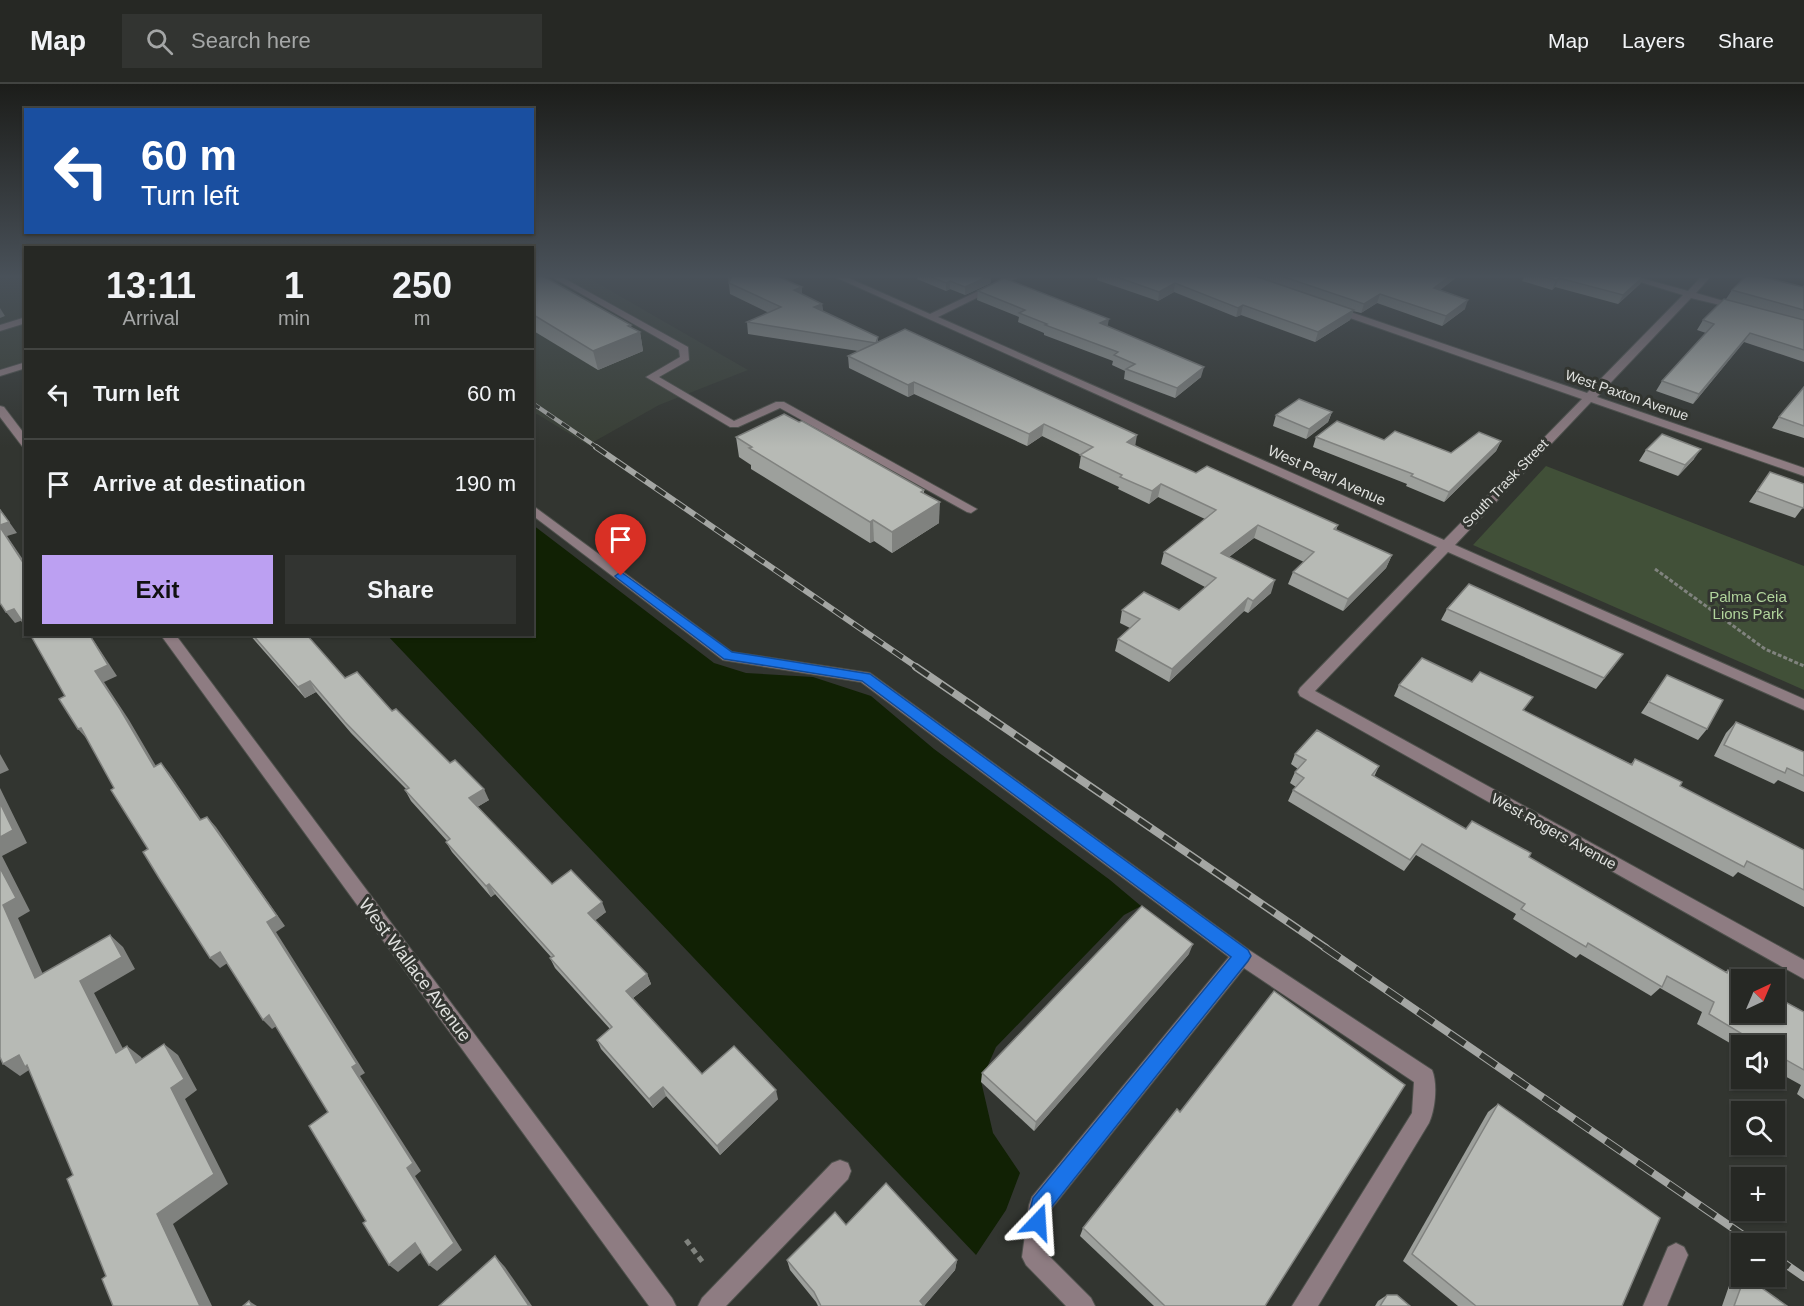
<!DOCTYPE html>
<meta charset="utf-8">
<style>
:root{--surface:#262824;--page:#323431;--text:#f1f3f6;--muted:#a4a6a6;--line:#424441;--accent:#bca0f2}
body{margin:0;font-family:Arial,sans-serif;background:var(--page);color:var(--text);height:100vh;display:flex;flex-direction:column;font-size:22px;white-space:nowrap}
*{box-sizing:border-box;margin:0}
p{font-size:20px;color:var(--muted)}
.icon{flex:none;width:33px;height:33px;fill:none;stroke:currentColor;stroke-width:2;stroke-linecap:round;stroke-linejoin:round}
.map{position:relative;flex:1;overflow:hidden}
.sheet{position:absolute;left:24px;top:162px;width:510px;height:390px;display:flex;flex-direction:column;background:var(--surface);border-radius:0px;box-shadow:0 2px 4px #0004,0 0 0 2px var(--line)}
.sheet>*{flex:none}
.top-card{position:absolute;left:24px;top:24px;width:510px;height:126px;border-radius:0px;box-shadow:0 2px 4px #0004,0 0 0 2px var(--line);background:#1a4fa0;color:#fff;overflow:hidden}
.needle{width:39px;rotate:44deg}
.controls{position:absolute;left:1731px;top:885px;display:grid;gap:12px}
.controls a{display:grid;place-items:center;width:54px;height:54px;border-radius:0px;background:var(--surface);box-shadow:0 2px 4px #0004,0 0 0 2px var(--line);font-size:30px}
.pin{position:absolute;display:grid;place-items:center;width:51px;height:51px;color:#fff;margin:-62px -26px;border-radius:50% 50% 50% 0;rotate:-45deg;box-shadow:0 0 6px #0007}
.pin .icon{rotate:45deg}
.me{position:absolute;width:66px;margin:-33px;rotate:20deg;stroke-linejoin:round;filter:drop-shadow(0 0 4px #0008)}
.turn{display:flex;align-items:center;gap:21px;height:126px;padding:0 18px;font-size:27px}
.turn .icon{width:78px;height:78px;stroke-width:2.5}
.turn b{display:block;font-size:42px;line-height:51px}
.eta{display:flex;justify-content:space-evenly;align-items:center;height:102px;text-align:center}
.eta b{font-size:36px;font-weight:600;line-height:42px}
.action{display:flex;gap:12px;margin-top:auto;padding:12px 18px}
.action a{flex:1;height:69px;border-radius:0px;background:var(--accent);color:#111;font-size:24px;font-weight:600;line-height:69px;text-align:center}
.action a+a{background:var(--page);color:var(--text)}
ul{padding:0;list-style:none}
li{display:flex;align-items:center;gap:18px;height:90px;padding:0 18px;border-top:2px solid var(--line)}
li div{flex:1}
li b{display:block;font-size:22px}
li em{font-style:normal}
header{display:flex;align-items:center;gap:36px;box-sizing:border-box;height:84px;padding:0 30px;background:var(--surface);border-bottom:2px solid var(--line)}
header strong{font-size:28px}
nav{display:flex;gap:33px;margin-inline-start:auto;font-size:21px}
.search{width:420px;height:54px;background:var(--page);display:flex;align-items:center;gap:15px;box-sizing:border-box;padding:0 21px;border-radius:0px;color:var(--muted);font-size:22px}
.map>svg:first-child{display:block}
.built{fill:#393f35}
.green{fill:#415038}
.water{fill:#112104}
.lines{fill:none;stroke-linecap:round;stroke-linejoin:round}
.minor-casing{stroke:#4e514c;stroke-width:2}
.path-far1{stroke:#80837e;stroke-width:3;stroke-dasharray:4 2;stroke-linecap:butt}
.path{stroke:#80837e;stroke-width:5;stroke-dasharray:6 4.5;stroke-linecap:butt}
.minor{fill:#8e7c82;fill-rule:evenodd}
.rail-far3-casing{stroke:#a4a6a3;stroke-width:4.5}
.rail-far2-casing{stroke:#a4a6a3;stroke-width:6}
.rail-far1-casing{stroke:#a4a6a3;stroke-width:8}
.rail-casing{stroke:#a4a6a3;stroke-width:8}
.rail-far3{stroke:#323530;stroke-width:3;stroke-dasharray:9;stroke-linecap:butt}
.rail-far2{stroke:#323530;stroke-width:4;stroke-dasharray:12;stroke-linecap:butt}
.rail-far1{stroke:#323530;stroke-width:5;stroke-dasharray:15;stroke-linecap:butt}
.rail{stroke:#323530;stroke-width:6;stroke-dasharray:19;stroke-linecap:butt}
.wall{fill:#9da09c}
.shaded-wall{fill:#80827f}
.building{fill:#b7bab5;stroke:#80827f;stroke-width:1.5}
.route{fill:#1a73e8;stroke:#114b97;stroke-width:1.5}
.labels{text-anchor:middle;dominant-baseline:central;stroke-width:6;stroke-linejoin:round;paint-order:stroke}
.far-street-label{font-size:14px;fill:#e0e2df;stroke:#323530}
.street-label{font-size:15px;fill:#e0e2df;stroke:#323530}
.park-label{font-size:15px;fill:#b1d49c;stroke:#323530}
.near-street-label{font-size:18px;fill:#e0e2df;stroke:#323530}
</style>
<header>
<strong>Map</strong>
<div class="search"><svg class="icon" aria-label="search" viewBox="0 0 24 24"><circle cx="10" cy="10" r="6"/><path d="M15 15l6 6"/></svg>Search here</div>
<nav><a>Map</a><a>Layers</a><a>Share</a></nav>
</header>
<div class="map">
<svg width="1804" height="1222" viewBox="0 0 1804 1222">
<rect width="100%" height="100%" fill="#323530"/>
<g class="built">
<polygon points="0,192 25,192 25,277 0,285"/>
<polygon points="533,192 601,192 592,196 748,286 659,321 588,361 537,330 533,331"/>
</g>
<polygon class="green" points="1546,382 1804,482 1804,606 1473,461"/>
<polygon class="water" points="533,441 714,579 746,589 813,593 871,612 934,665 1110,796 1141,822 1124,831 996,963 981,997 993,1049 1020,1089 1006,1126 976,1171 387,551 532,550"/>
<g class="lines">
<defs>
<g id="minor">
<polygon points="550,192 560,192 688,263 689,276 659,293 734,337 776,318 784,318 977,425 971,429 967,428 780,324 738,343 730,343 646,293 680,273 679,266"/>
<polygon points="833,192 844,192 930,230 1010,192 1021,192 938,233 1444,456 1582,315 1330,227 1330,223 1336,223 1587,309 1683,211 1621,192 1634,192 1688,207 1702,192 1711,192 1696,209 1741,222 1741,226 1691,214 1597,313 1804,384 1804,392 1591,318 1455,461 1804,615 1804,626 1448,468 1315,607 1804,876 1804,895 1300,612 1298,608 1300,604 1437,463"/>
<polygon points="26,233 26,239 0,247 0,241"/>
<polygon points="26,278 26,284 0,292 0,286"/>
<polygon points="0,322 4,323 26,352 26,363 22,362 0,333"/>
<path d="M532,421L732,568L870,589L1249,866L1432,986C1438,1000 1435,1026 1429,1039L1318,1222H1292L1412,1029L1414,998L1244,884L1051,1125L1046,1169L1091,1214L1095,1222H1066L1026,1181L1022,1173L1029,1121L1032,1113L1229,873L861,598L723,576L532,431Z"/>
<polygon points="160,550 175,550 672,1214 676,1222 649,1222"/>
<polygon points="840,1076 848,1079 851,1087 848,1095 726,1222 698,1222 702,1214 832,1079"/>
<polygon points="1676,1159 1684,1163 1688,1171 1667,1222 1643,1222 1668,1163"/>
</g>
</defs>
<use href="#minor" class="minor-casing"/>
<polyline class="path-far1" points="1655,485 1765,565 1804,582"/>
<polyline class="path" points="686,1156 704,1180"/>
<use href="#minor" class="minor"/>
<defs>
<polyline id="rail-far3" points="532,319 598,364"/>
<polyline id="rail-far2" points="596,363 918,584"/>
<polyline id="rail-far1" points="916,583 1326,864"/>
<g id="rail">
<polyline points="1324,863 1756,1160"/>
<polyline points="1774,1172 1804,1193"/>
</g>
</defs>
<use href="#rail-far3" class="rail-far3-casing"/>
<use href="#rail-far2" class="rail-far2-casing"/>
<use href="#rail-far1" class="rail-far1-casing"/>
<use href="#rail" class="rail-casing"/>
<use href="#rail-far3" class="rail-far3"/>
<use href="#rail-far2" class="rail-far2"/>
<use href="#rail-far1" class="rail-far1"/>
<use href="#rail" class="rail"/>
</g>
<g class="wall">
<polygon points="532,192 640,248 643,267 598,286 532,246"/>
<polygon points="728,192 802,210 822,220 823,227 878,253 878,258 1135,362 1196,389 1338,441 1336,446 1392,471 1386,484 1343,527 1288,500 1293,488 1304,478 1254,454 1229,473 1271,509 1248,529 1244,527 1169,598 1115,567 1118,555 1130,544 1120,539 1122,526 1179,526 1205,503 1161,480 1164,468 1205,435 1158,413 1149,420 1118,405 1119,403 1079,384 1081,371 1042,352 1027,362 914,310 908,313 849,284 848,272 858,267 748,250 747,238 769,229 730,210"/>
<polygon points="917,192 991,192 991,199 965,211 950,205 946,207 917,195"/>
<polygon points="1098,192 1458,192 1440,206 1465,225 1442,242 1377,219 1361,229 1353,227 1350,236 1315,258 1241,231 1236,233 1174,208 1158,217 1097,196"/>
<polygon points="1525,192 1649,192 1647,193 1644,193 1640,200 1618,220 1555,203 1552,206 1522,197"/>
<polygon points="1804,202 1804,278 1744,258 1693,320 1656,307 1662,297 1706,249 1697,246 1703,236 1726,215 1732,206 1803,203"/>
<polygon points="978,207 1107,243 1201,293 1175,314 1124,295 1125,287 1112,281 1113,277 1044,251 1044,249 1018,238 1019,233 977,216"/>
<polygon points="1804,303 1804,354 1772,344 1779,333"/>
<polygon points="1332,328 1328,338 1306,355 1273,342 1276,331"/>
<polygon points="736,353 924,406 924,410 939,439 892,469 874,457 870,459 751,385 751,381 739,373"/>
<polygon points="1316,353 1384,356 1451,369 1501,357 1496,367 1444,418 1406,402 1407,400 1313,363"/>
<polygon points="1646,366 1694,375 1678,392 1639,377"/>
<polygon points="1770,388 1804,422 1795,434 1749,418"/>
<polygon points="1447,525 1615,581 1596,605 1441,536"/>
<polygon points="249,550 306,550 345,594 392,627 450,679 489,716 477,723 552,800 606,828 595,836 647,890 651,900 633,914 702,990 778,1015 720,1071 666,1012 653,1024 601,965 597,956 610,945 555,884 550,874 551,873 495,810 491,813 452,768 446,758 447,757 411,717 405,706 406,705 351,649 316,608 305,614"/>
<polygon points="1667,591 1707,645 1698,656 1641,629"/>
<polygon points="1399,601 1524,627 1631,680 1635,675 1680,702 1804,766 1804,823 1738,788 1733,793 1394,612"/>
<polygon points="1736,638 1804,668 1804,708 1778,696 1774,700 1714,672 1726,649"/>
<polygon points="1295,670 1379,682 1374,693 1466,745 1529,773 1725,888 1728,886 1804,928 1804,1015 1797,1010 1801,1001 1774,986 1774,962 1742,962 1742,966 1697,940 1702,928 1660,904 1651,912 1580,870 1576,874 1513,835 1516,830 1416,771 1404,787 1288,717 1293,706 1296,703 1290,699 1295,688 1298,685 1291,680"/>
<polygon points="1189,870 1034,1047 981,998 982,989"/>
<polygon points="1498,1020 1622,1222 1458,1222 1403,1177 1488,1028"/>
<polygon points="1180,1028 1265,1222 1154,1222 1080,1152 1083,1144"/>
<polygon points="846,1141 957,1176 955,1186 924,1222 818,1222 816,1218 790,1186 787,1176"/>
<polygon points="1744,1192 1745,1192 1787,1222 1722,1222 1730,1199"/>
<polygon points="1387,1211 1410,1222 1375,1222 1378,1217"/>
</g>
<g class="shaded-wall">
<polygon points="989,192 991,192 991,199 965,211 965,203"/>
<polygon points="1450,192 1458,192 1430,214 1434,204"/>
<polygon points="1644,192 1640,200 1618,220 1623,211"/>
<polygon points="1559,194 1555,203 1552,206 1556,196"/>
<polygon points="950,197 950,205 946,207 946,199"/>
<polygon points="1175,199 1174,208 1158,217 1159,208"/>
<polygon points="802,203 802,214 794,206"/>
<polygon points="1380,210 1377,219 1361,229 1364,220"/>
<polygon points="1468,216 1465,225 1442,242 1446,232"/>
<polygon points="822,220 823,231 814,223"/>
<polygon points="1243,221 1241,231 1236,233 1238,224"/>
<polygon points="0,224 5,232 0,234"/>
<polygon points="1354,226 1350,236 1315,258 1318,248"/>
<polygon points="1109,235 1107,245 1100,239"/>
<polygon points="631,241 633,251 640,248 643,267 598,286 593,267"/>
<polygon points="1750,249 1744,258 1693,320 1699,310"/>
<polygon points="1204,283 1201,293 1175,314 1177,304"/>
<polygon points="914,298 914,310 908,313 908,301"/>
<polygon points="1332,328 1328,338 1306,355 1309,345"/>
<polygon points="1044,340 1042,352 1027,362 1029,350"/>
<polygon points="1137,351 1135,363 1127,358"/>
<polygon points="1501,357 1496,367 1444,418 1449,408"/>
<polygon points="1701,365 1694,375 1678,392 1685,381"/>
<polygon points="1161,400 1158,413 1149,420 1152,407"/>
<polygon points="940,418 939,439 892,469 892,448"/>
<polygon points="0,425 17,449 7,452 26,480 26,483 0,443"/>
<polygon points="873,436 874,457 870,459 870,438"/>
<polygon points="1258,441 1254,454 1217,482 1221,469"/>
<polygon points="1392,471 1386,484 1343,527 1348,515"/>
<polygon points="1275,496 1271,509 1248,529 1253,517"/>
<polygon points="1248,514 1244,527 1169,598 1172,585"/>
<polygon points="14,525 23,536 15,539 6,528"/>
<polygon points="89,550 96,560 117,592 104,598 129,636 163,694 154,683 95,587"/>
<polygon points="310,597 316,608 305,614 298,603"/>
<polygon points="81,644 88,656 78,645"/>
<polygon points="0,670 9,686 0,690"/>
<polygon points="161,679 170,690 209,747 200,736"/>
<polygon points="0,704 27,759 2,772 30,827 18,834 50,906 35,894 3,821 0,784"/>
<polygon points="484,705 489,716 474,725 469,714"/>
<polygon points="207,733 216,743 285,842 276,848 365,989 360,992 421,1087 415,1092 462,1166 437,1187 429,1181 407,1084 352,983 267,838"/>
<polygon points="489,800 495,810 491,813 486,802"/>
<polygon points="602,818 606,828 592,839 588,829"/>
<polygon points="110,851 123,863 135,885 94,909 131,980 116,969 80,897"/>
<polygon points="1193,860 1189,870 1034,1047 1036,1038"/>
<polygon points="220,868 229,878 220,884 210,874"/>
<polygon points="647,890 651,900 630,916 626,907"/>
<polygon points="269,931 278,941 272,945 263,936"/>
<polygon points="164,960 178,971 197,1006 185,1015 228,1100 173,1140 212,1222 200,1222 157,1130 171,1004"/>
<polygon points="127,962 141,973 150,990 136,979"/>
<polygon points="19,971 29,986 20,992 3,980"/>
<polygon points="663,1003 666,1012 653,1024 649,1015"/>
<polygon points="776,1006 778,1015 720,1071 717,1062"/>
<polygon points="415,1159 424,1166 398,1188 389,1181"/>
<polygon points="495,1172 505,1183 532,1222 529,1222"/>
<polygon points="957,1176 955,1186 924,1222 920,1217"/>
<polygon points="249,1217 257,1222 252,1222"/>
</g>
<g class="building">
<polygon points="532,192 543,192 631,241 628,242 640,248 593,267 532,230"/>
<polygon points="728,192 777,192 802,203 794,206 822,220 814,223 878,253 876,259 905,245 1137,351 1127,358 1142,365 1196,389 1207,382 1338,441 1334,445 1392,471 1348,515 1293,488 1314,468 1258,441 1221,469 1275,496 1253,517 1248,514 1172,585 1118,555 1140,535 1122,526 1144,508 1179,526 1216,494 1164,468 1216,426 1161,400 1152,407 1120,393 1122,391 1080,371 1093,363 1044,340 1029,350 914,298 908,301 848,272 876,259 747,238 781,223 729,199 731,194"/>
<polygon points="929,192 989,192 965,203 950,197 946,199"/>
<polygon points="1114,192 1255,192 1354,226 1318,248 1243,221 1238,224 1175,199 1159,208"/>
<polygon points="1281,192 1450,192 1434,204 1468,216 1446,232 1380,210 1364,220"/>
<polygon points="1540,192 1644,192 1623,211 1559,194 1556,196"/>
<polygon points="1746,192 1760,192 1803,203 1804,202 1804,226 1732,206"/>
<polygon points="1004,194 1109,235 1100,239 1204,283 1177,304 1126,285 1135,280 1114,271 1118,268 1045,241 1047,240 1019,229 1025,226 978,207"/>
<polygon points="1724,215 1804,236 1804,266 1750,249 1699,310 1662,297 1714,240 1703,236"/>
<polygon points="1804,303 1804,342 1779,333"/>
<polygon points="1299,315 1332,328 1309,345 1276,331"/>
<polygon points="784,330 799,338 802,337 924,406 921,408 940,418 892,448 873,436 870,438 749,364 752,363 736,353"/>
<polygon points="1337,337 1384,356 1395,347 1451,369 1479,348 1501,357 1449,408 1411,392 1413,390 1316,353"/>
<polygon points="1662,350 1701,365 1685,381 1646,366"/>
<polygon points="1770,388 1804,400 1804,422 1803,424 1757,407"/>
<polygon points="0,426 9,438 0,441"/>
<polygon points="0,443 26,483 26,543 14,525 6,528 0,519"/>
<polygon points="1469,500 1623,570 1604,594 1447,525"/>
<polygon points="30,550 89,550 108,581 95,587 120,625 154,683 161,679 200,736 207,733 277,832 267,838 357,980 352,983 413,1079 407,1084 454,1159 429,1181 415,1159 389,1181 363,1139 366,1137 309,1042 328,1028 269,931 263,936 220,868 210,874 159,794 143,768 148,765 111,706 114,704 81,644 78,645 59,615 65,612"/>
<polygon points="252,550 306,550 345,594 357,588 392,627 396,625 450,679 455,676 484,705 469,714 552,800 571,786 602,818 588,829 647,890 626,907 702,990 734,962 776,1006 717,1062 663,1003 649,1015 597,956 612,943 550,874 554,872 489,800 486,802 446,758 450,755 405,706 409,704 345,638 310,597 298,603"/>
<polygon points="1422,574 1472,598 1480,588 1533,613 1523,626 1632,681 1635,675 1682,698 1680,702 1804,766 1804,806 1747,777 1744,783 1399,601"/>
<polygon points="1667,591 1723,616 1707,645 1649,618"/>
<polygon points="1736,638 1804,668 1804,692 1787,684 1785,689 1724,661"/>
<polygon points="1317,646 1379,682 1372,691 1466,745 1472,737 1531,769 1529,773 1727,889 1728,886 1746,896 1742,896 1742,928 1774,928 1774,912 1804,928 1804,986 1774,969 1774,962 1762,962 1709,930 1714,918 1667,892 1662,903 1588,859 1586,863 1521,825 1525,820 1422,760 1410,776 1293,706 1304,694 1295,688 1306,676 1295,670"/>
<polygon points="0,719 13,746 0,753"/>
<polygon points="0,784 16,814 3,821 35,894 110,851 122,873 80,897 116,969 127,962 136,979 164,960 184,995 171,1004 214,1090 157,1130 200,1222 113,1222 102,1195 106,1192 67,1095 73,1091 27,981 25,983 19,971 3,980 0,973"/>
<polygon points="1142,822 1193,860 1036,1038 982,989"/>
<polygon points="1274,907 1405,1001 1265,1222 1165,1222 1083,1144 1177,1025 1180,1028"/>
<polygon points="1498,1020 1660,1134 1622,1222 1476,1222 1412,1170"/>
<polygon points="886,1099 957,1176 920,1217 924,1222 821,1222 814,1208 787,1176 835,1128 846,1141"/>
<polygon points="495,1172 529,1222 439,1222"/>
<polygon points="1745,1192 1787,1222 1734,1222"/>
<polygon points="1387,1211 1397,1211 1410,1222 1380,1222"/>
<polygon points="249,1217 252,1222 243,1222"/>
</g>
<linearGradient id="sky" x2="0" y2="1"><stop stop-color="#1c1d1a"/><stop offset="0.53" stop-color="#495159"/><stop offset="1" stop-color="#495159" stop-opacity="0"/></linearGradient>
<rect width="1804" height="363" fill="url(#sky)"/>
<polygon class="route" points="621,488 732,568 870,590 1248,866 1251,872 1248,877 1050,1125 1045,1146 1038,1149 1030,1146 1027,1138 1033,1114 1231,873 862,597 724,575 617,494 615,492"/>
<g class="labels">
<g class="far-street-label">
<text transform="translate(1627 311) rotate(19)">West Paxton Avenue</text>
<text transform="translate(1505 399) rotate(-46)">South Trask Street</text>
</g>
<g class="street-label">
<text transform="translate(1327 391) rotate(24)">West Pearl Avenue</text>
<text transform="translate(1554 747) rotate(29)">West Rogers Avenue</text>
</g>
<g class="park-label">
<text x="1748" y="512">Palma Ceia<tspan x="1748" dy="17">Lions Park</tspan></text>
</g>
<g class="near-street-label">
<text transform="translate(415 886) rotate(53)">West Wallace Avenue</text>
</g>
</g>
</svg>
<div class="controls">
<a><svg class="needle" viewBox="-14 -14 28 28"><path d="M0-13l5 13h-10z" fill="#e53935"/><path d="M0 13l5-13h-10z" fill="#a4a6a6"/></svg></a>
<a><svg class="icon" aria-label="sound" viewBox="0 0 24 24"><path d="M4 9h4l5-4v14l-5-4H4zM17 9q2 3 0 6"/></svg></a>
<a><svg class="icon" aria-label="search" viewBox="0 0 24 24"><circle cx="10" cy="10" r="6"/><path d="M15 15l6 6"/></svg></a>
<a>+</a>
<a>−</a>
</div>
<div class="pin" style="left:621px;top:492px;background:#d93025"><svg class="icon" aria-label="arrive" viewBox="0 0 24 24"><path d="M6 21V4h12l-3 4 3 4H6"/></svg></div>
<svg class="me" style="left:1038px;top:1138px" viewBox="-20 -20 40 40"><path d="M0-17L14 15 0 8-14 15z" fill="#1a73e8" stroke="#fff" stroke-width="4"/></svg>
<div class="top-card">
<div class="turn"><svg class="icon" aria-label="left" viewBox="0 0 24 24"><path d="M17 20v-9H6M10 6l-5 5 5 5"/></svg><div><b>60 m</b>Turn left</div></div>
</div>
<section class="sheet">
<div class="eta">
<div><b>13:11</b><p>Arrival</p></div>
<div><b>1</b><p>min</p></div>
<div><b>250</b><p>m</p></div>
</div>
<ul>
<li><svg class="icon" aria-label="left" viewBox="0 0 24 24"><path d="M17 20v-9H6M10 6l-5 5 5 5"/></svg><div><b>Turn left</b></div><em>60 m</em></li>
<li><svg class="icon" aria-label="arrive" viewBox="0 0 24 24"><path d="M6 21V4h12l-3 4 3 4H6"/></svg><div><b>Arrive at destination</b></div><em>190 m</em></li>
</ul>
<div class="action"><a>Exit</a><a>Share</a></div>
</section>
</div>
